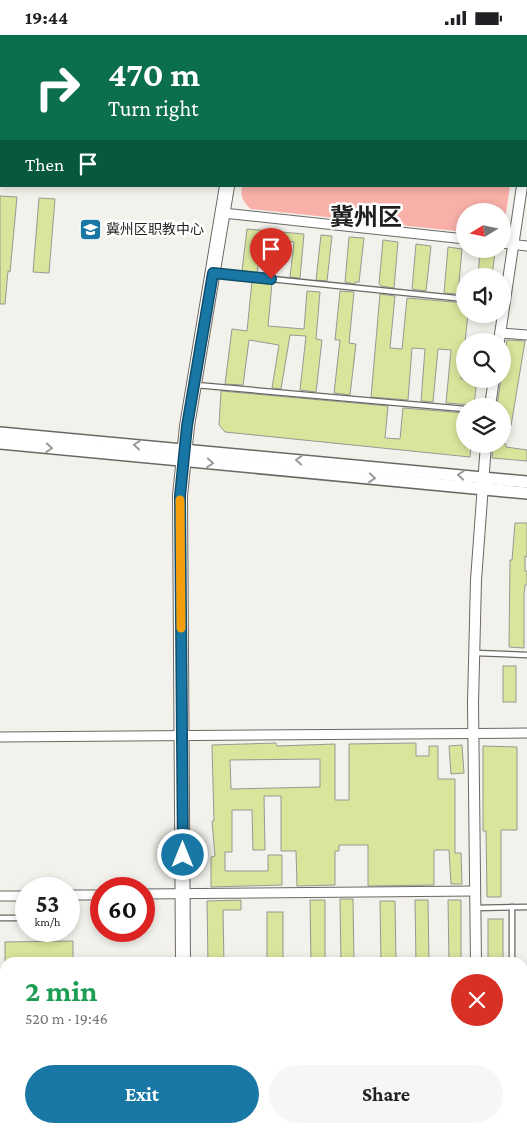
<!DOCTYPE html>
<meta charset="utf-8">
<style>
:root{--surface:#fff;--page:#f6f6f6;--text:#202124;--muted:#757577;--accent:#1877a4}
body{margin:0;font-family:"Crimson Pro","Noto Sans SC",serif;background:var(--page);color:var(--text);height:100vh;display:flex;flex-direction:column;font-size:19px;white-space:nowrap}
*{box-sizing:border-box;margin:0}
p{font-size:16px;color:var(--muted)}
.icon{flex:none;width:28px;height:28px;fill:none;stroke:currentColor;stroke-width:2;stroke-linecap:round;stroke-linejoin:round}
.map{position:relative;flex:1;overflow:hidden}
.panel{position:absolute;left:0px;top:922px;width:528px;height:176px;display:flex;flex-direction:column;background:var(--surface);border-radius:15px 15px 0 0;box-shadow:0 2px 8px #0003}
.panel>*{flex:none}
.banner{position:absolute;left:0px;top:0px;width:528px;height:152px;box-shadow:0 2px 8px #0003;background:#0b6e4f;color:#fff;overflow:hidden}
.needle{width:32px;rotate:260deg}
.buttons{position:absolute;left:456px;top:168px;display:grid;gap:10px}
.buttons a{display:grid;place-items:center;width:55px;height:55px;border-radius:50%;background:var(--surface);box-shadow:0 2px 8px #0003;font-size:25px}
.speed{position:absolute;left:15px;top:842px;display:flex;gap:10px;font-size:25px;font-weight:700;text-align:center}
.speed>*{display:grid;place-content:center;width:65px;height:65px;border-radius:50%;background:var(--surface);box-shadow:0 2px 8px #0003;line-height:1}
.speed small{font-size:12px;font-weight:400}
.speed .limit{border:8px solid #d22;background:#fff;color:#111}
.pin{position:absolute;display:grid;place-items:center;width:42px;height:42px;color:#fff;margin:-51px -21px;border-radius:50% 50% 50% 0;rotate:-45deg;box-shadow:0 0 5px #0007}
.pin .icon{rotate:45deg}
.me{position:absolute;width:55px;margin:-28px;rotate:0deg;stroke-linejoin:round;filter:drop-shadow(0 0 4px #0008)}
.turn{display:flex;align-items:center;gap:18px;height:105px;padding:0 25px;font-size:22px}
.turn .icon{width:65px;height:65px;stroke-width:2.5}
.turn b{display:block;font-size:35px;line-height:42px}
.then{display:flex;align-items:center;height:48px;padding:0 25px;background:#0003;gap:10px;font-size:19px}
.round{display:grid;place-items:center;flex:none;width:52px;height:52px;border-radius:26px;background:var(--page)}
.overview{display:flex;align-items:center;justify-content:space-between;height:85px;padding:0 25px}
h1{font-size:30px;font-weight:700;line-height:38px;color:#1e9e55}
.primary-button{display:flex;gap:10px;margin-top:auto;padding:10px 25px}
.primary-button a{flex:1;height:58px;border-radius:30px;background:var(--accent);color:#fff;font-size:20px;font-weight:700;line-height:58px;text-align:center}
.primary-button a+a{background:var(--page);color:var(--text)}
.status{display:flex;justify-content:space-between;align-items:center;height:35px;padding:0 25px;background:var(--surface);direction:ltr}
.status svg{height:14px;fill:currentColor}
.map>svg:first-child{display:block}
.green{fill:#f8b0a8}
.building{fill:#d9e59b;stroke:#979893;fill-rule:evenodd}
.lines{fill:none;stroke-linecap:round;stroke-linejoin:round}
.service-casing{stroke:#6b6964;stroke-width:7}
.minor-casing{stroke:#6b6964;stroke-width:11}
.tertiary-casing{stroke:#6b6964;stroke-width:12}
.secondary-casing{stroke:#6b6964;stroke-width:14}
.primary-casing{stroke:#6b6964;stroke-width:16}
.service{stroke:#fff;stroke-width:4.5}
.minor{stroke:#fff;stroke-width:9}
.tertiary{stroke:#fff;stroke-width:10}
.secondary{stroke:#fff;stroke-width:11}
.primary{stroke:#fff;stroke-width:14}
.oneway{stroke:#9b9a99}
.route-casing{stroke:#104d6b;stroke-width:12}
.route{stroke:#1877a4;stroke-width:9}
.slow{stroke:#f59e0b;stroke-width:9}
.labels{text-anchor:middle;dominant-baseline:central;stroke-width:5;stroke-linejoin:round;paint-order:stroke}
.poi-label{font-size:14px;fill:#201f1d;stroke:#fff;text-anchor:start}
.town-label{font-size:24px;font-weight:bold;fill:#201f1d;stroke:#fff}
</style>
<div class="status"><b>19:44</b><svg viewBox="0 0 49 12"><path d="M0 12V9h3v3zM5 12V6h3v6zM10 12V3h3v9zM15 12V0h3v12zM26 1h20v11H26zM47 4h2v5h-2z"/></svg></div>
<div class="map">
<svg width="527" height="1098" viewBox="0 0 527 1098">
<rect width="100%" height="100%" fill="#f3f1eb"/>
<path class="green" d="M242,151H510L503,198L502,176H465V197L251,174C243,167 240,162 242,151Z"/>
<g class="building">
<polygon points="0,161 17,162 10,237 8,236 5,269 0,269"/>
<polygon points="39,163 55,164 49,238 33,237"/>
<polygon points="247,194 304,199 300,243 290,242 294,207 262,203 257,238 242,236"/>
<polygon points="321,200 332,201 327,246 316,245"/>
<polygon points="349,202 364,203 359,247 355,247 355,249 345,247"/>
<polygon points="383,205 398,207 394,253 381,251 379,249"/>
<polygon points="416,209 431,211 426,256 412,254"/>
<polygon points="448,212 462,214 458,259 444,258"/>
<polygon points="480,216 495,217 492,241 478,241"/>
<polygon points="252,246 272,248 268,291 304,294 307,256 320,257 316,304 322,305 316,357 300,355 306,301 290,300 281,354 272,353 279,310 249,305 243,350 225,349 232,294 247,296"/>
<polygon points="340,256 354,257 349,308 356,309 350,360 334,358 340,305 335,305"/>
<polygon points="380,259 395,261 390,313 402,314 407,263 465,268 465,279 468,279 461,344 477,344 474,370 446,368 451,315 438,314 433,367 421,366 425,314 412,313 408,365 371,362"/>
<polygon points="507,305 525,306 511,391 502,390 502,371 497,371 501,344 502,344"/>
<polygon points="221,356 388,371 385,403 400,404 403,373 465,378 465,411 471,411 470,422 225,397 219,390"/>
<polygon points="493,409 506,409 506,412 527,415 527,426 492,423"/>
<polygon points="515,488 527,488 527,522 525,521 525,536 527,536 527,550 525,550 524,560 524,613 509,612 510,525 512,525"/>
<rect x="503" y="631" width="13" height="36"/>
<path d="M276,708L277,711L335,709V765H349V709L416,708V721H429V711H438V744H455V818H461L462,849H451L449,815H435L434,816V850L368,851V810H339V816H335V850L297,851L296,816H281V761H264L265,815H253L252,775H232V817H225V836H268V820H282V850L211,852V822L215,821L212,786H214L212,710ZM320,724V752L231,754L230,725Z"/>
<polygon points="462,710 464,738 451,739 449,711"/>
<polygon points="483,711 517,712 517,795 501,795 501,862 487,862 486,796 483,796"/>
<polygon points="340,864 353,864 354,928 341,928"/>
<polygon points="241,865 241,875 223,875 224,928 208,928 207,866"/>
<polygon points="310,865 325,865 325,928 311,928"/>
<polygon points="415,865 428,865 429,928 416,928"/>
<polygon points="448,865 461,865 461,928 449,928"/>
<polygon points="380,866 395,866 396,928 381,928"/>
<rect x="267" y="877" width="16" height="51"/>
<rect x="488" y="884" width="15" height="44"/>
<polygon points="73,906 73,928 5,928 5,907"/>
</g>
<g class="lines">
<defs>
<g id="service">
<polyline points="214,238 465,264"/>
<polyline points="196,350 465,374"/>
<polyline points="476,618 527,620"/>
<polyline points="512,872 512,928"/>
<polyline points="476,873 527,872"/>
<polyline points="0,883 26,883"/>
<polyline points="522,957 527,957"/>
<polyline points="0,996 5,995"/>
</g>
<g id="minor">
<polyline points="223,178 465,204"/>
<polyline points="502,208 527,211"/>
<polyline points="500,298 527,300"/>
<polyline points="0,702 527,698"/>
<polyline points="144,859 475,856"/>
<polyline points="69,860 101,860"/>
<polyline points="0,861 26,861"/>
</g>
<g id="tertiary">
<polyline points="297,0 310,1"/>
<polyline points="526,22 527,22"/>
<polyline points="526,127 527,122"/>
<polyline points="499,306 522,151"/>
<polyline points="490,371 494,344"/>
<polyline points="476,928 473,668 476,545 486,409"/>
<polyline points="522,1036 527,1036"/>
<polyline points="0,1038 5,1038"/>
<polyline points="479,1094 479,1098"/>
</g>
<g id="secondary">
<polyline points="0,398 527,447"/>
<polyline points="0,408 527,458"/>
</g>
<g id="primary">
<polyline points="252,1 252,0"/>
<polyline points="183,928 180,461 187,391 227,151"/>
<polyline points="186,1094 186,1098"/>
</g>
</defs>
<use href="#service" class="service-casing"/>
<use href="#minor" class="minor-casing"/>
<use href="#tertiary" class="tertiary-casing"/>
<use href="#secondary" class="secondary-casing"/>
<use href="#primary" class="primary-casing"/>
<use href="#service" class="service"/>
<use href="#minor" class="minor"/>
<use href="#tertiary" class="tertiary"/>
<use href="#secondary" class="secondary"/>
<use href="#primary" class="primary"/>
</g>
<defs><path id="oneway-chevron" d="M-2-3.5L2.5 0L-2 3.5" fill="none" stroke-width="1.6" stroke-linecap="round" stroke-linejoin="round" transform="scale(1.25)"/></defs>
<g class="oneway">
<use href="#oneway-chevron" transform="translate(137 410) rotate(-175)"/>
<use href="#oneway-chevron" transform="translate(49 413) rotate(5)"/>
<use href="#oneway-chevron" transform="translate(299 425) rotate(-175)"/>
<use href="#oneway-chevron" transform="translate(210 428) rotate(5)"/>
<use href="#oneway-chevron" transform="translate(461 440) rotate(-175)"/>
<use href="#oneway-chevron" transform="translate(372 443) rotate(5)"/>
</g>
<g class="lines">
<defs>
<polyline id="route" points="183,820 180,461 187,391 213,238 271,244"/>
</defs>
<use href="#route" class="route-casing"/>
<use href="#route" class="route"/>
<polyline class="slow" points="180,465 181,593"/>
</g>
<defs>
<symbol id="school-square" viewBox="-11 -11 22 22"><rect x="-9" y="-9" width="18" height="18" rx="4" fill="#1877a4" stroke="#fff"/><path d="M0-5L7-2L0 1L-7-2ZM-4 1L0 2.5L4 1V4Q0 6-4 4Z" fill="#fff"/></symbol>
</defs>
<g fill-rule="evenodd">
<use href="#school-square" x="78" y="182" width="25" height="25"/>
</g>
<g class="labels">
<g class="poi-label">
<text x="106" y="194">冀州区职教中心</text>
</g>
<g class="town-label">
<text x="366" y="181">冀州区</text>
</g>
</g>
</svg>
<div class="buttons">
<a><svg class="needle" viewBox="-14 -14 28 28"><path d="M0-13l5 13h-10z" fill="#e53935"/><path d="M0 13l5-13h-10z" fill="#757577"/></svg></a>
<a><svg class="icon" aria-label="sound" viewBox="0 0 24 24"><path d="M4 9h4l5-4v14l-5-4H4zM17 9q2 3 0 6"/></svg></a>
<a><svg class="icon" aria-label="search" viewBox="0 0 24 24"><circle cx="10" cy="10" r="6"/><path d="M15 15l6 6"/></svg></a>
<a><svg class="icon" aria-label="layers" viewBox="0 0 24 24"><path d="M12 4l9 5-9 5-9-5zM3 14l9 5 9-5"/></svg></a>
</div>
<div class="speed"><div>53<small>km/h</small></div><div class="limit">60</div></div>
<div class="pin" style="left:271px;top:244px;background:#d93025"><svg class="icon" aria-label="arrive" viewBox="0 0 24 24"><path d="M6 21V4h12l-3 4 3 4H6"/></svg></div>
<svg class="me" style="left:183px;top:820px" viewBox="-20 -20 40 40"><circle r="17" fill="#1877a4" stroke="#fff" stroke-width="3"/><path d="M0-11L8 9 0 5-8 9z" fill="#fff"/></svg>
<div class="banner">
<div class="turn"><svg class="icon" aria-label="right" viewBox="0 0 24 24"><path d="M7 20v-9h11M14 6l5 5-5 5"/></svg><div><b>470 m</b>Turn right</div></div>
<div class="then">Then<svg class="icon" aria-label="arrive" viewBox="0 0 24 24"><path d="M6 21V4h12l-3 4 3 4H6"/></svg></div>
</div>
<section class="panel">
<div class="overview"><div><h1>2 min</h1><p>520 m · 19:46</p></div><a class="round" style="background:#d93025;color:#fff"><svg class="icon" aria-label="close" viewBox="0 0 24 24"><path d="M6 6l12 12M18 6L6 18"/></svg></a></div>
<div class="primary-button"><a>Exit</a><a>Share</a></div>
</section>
</div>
